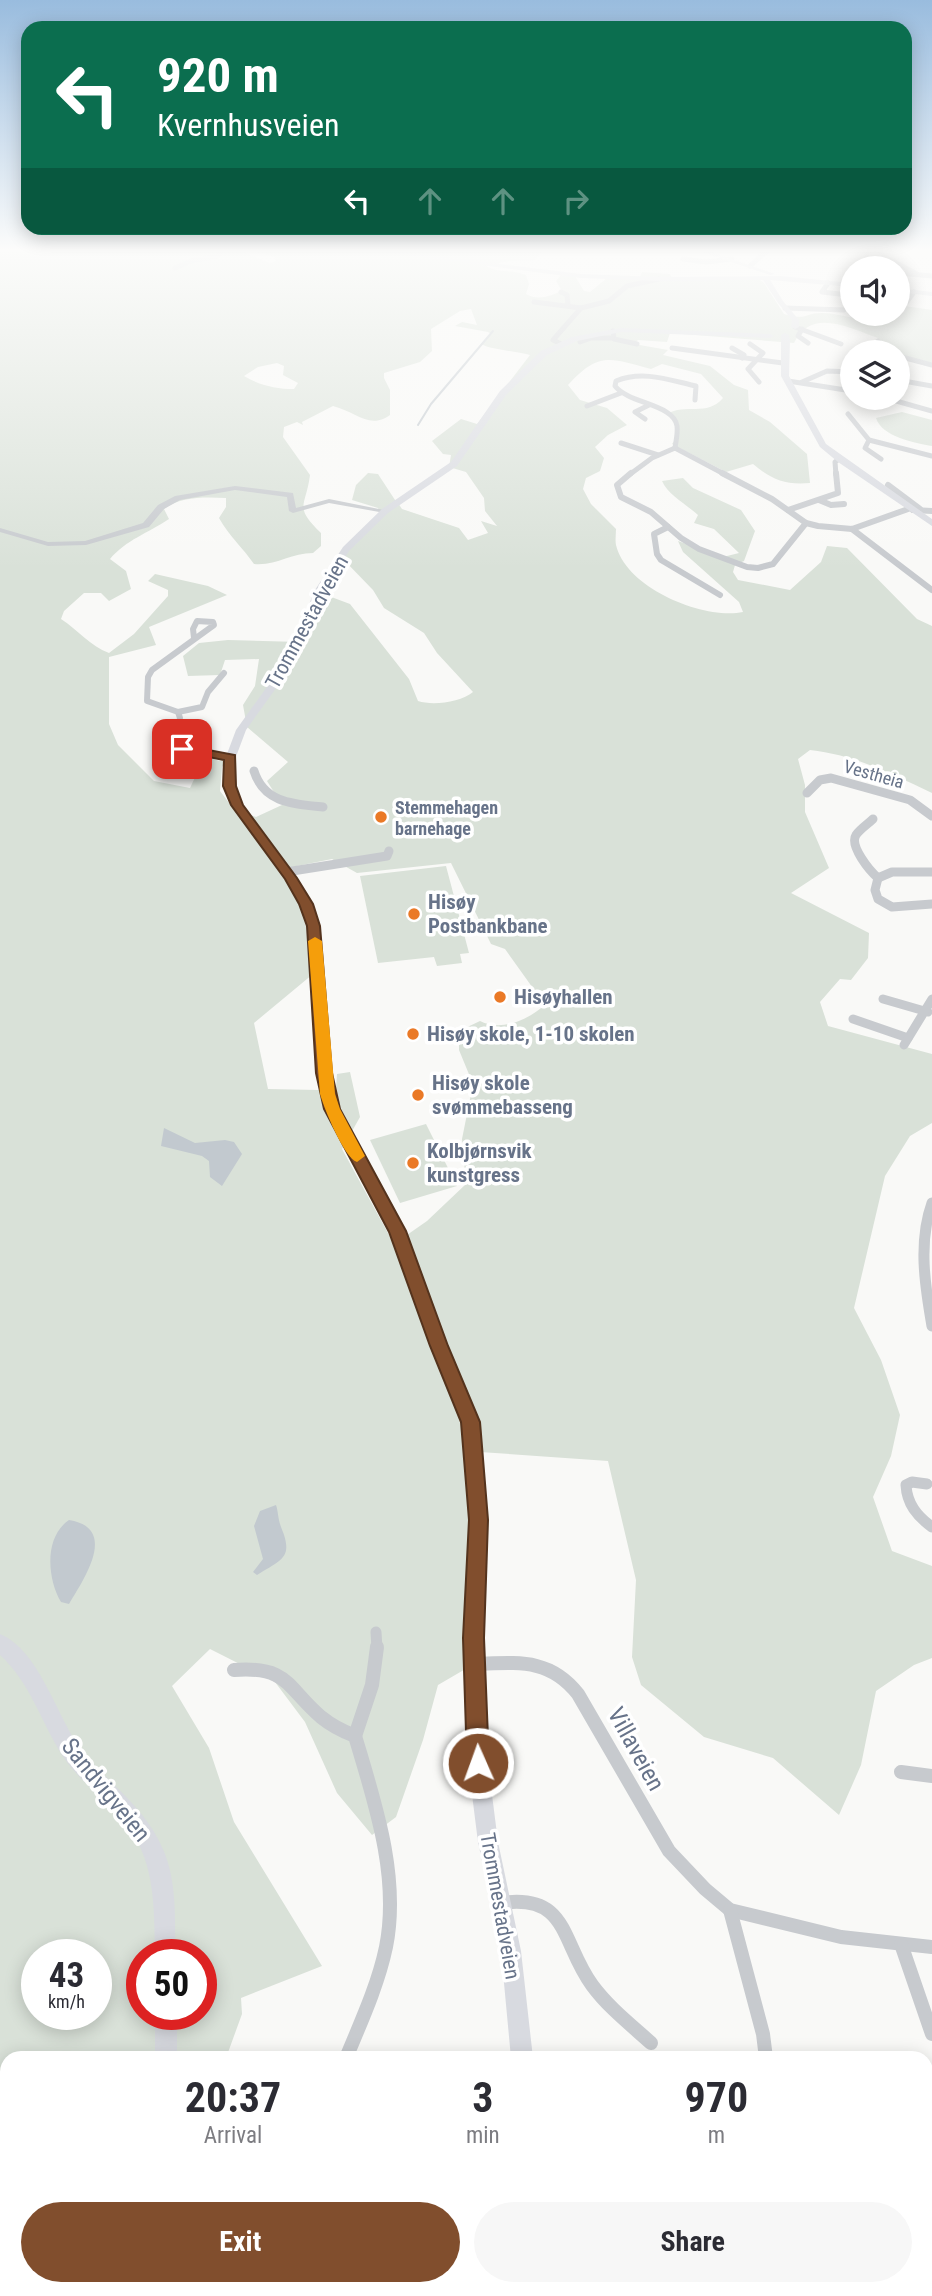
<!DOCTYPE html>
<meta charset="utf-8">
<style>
:root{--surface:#fff;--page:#f7f7f7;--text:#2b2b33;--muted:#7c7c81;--accent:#814e2d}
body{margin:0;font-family:"Roboto Condensed",sans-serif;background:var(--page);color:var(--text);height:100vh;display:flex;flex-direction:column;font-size:26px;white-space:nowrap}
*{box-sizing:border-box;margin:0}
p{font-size:23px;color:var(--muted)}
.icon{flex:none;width:38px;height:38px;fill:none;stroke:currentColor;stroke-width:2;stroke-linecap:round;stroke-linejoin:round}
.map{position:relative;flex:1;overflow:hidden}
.details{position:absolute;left:0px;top:2051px;width:933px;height:245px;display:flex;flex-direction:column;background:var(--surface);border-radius:21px 21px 0 0;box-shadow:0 4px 18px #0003}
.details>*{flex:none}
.top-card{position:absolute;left:21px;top:21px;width:891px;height:214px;border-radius:21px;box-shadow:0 4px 18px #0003;background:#0b6e4f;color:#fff;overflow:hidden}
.buttons{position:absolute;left:840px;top:256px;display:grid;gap:14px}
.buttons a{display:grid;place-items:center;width:70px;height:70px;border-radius:50%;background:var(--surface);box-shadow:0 4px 18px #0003;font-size:35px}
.speed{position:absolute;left:21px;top:1939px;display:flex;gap:14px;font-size:35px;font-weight:700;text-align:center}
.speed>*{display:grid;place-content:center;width:91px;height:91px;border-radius:50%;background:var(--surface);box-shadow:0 4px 18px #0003;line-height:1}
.speed small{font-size:18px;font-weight:400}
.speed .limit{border:10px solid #d22;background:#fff;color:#111}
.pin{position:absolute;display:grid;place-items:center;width:60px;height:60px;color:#fff;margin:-30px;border-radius:14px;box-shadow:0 4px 10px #0006}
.me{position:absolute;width:77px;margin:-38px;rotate:358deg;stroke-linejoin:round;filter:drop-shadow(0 0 5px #0008)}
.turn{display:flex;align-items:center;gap:24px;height:147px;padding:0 21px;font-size:32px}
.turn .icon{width:91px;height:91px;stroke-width:2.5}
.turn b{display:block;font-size:49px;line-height:60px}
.lanes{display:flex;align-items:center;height:66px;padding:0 21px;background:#0003;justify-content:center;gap:35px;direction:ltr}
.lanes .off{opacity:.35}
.eta{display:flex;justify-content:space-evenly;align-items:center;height:119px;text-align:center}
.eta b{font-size:42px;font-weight:700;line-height:49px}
.primary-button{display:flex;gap:14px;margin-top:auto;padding:14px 21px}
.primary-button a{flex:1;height:80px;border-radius:42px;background:var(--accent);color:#fff;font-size:28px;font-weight:700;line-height:80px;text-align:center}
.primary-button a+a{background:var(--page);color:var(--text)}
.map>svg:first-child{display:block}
.green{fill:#d9e1d8;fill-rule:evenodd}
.water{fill:#c2c9cf}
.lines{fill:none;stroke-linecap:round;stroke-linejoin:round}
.stream{stroke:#c2c9cf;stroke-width:2}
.minor-far4{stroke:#c7cace;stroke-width:5}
.minor-far3{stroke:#c7cace;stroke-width:6}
.minor-far2{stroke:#c7cace;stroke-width:9}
.minor-far1{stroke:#c7cace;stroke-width:11}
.minor{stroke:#c7cace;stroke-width:14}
.tertiary{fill:#c7cace;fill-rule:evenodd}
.secondary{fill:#d8dae0;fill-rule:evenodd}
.route{fill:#814e2d;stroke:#54331d;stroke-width:2}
.slow{fill:#f59e0b}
.poi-dot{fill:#ea7926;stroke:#fff;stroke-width:2.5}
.labels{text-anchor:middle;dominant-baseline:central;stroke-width:7;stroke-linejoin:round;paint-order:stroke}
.far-street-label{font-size:18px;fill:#677389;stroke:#fff}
.far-poi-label{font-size:18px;font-weight:bold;fill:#677389;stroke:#fff;text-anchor:start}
.street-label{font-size:21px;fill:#677389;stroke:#fff}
.poi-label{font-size:21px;font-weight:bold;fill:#677389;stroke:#fff;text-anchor:start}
.near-street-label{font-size:24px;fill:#677389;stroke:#fff}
</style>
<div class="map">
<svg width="932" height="2296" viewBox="0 0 932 2296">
<rect width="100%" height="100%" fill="#f9f9f7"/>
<g class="green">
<path d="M0,248H234L270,263L276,261L275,257L258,252L261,248H542V252L535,260L509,261L486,266C499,274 512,269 526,275L529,284L526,294C538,301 550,296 562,291L556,281L561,275L575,276L584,291L590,292L607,278L639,279L642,272L670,274L673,280H760L764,283L784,314C808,321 803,313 822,313C838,313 853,320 872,319L874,313H898V305L932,310V365L883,349L878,338C849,328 811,307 794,343L670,333L667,342L638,340L634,344L668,350L663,355L710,366L734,385L748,390L749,410L770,422L807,454L810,483C785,485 772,480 753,464L726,472L672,444L675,440V421L667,414C685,403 707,417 723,398L701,374L662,364L651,369C610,358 599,351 568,385L580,400L607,408L627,425L608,435L595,447L604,458L600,471L586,478L583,489L591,504L616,529C616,534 615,540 616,545C626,588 703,620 743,612L739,602L683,552L678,541L723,557L739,553L714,529L694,523L698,515C686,504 668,495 662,481L683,478L693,488L741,510L755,531L744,561L735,565L733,572L738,580L790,590L821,562L827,546L847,548L917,619L932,626V793C892,774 855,755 810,750L798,759L805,785V812L829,868L791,893L869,933L868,958L851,980L840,979L820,1002L828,1026L932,1054V1123L910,1136L885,1176L854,1308L881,1360L900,1415L891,1456L873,1497L892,1551L932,1566V1658L914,1665L876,1691L861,1765L839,1815L773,1758L704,1737L641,1685L632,1657L636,1580L608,1461L480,1452L474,1664L438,1685L423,1740L396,1817L372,1835L337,1793L305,1722L275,1682L210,1649L172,1686L209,1748L234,1822L322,1966L241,1998L242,2014L226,2058H7V2289H199L198,2296H0ZM471,309L477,325L462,322L455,326L488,332L491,334L481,344C492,350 516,351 530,355L477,424L461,419L432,441L443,454L451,455L449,467L466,472L484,498L485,511L497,526L481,521L488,533L468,540L459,528L402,509L398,503L400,500H395L378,474L368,473L356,485L352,500L378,508L380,513L342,558L373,590L384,608L424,633L437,653L473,692C461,702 433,706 418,701L409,679L350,604L326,595L317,599L300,642L228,640L199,643L183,656L188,676L220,675L225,660L259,659L255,686L243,705L247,727L288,762L267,781L282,805L256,817L233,808L220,791L222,767L236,751L220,761L184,751L198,771L190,788L154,781L118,745L109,724V657L156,645L149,627L227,595L208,586L155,574L148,581L168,590V596L134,634L109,653C90,646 78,630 61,619L64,611L84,593H101L109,601L131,589L126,571L110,559C126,540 148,533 169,519L164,509C180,496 206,497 226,498V507L219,518C229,536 243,548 254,564C276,566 291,553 313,553L321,546V533C293,506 306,507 310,475L283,437L284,427L297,422L303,425L302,422L333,406C357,412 369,430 390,415V390L384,378V373L420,362L432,351L431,329L460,311ZM277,363L284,366L283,375L298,383L294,389C276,389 259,385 244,376L258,367ZM332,859L357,873L451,863L491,944L505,949L545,1005C527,1020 502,1032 480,1021L459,1031V1050L473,1084L462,1139L466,1184L427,1221L394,1244L342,1149L360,1117L350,1072L337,1074L336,1088L318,1090L268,1089L254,1023L313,974C312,953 310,934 303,914C297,896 284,888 287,868ZM37,1955H96V2014H37ZM142,1955H201V2014H142Z"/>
<path d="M902,412L932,420V446C915,443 882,437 876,418Z"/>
<polygon points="446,866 469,953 460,954 462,963 437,966 434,957 378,963 360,876"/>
<polygon points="426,1124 457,1186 400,1203 370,1140"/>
</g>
<g class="water">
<polygon points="164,1128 195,1143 225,1140 234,1142 242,1154 222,1186 210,1177 209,1161 202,1156 161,1146"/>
<path d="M276,1505C278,1510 278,1519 281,1527C294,1558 282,1559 257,1575L253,1572L263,1559L254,1526L260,1511Z"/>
<path d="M69,1520C119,1528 84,1579 69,1604L61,1602C47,1578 44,1537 69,1520Z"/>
</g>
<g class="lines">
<polyline class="stream" points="418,425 431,404 493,331"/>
<g class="minor-far4">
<polyline points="843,248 868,251"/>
<polyline points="878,248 885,257 917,274"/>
<polyline points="683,259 706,262 732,259"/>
<polyline points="750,266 770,248"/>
<polyline points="175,268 191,261 218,256 221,253 215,248"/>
<polyline points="865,268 868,248"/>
<polyline points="898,273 932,276"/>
<polyline points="828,283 822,292 848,295 852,299"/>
<polyline points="561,292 567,295 568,305"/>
<polyline points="534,302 581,308"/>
<polyline points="899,305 906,303 914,292"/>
<polyline points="785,308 844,310"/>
<polyline points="795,327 841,344"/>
<polyline points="802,329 798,336 808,343"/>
<polyline points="613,331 614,339 637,344"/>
<polyline points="878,341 889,352"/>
<polyline points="580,342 591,338 612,338"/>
<polyline points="561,344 553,340 581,308 609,301 627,286 659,279"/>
<polyline points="750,344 763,353 748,369 759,382"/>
<polyline points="672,348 783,363"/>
<polyline points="732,348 744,355 742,358"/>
<polyline points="898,356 932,365"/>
<polyline points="898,380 932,386"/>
<polyline points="788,381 852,391"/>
<polyline points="802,382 827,371 852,372"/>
<polyline points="882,397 932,411"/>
<polyline points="587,406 621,393"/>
<polyline points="848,414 869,440 932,456"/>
<polyline points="645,419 635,412 649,405"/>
<polyline points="869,440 865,448 881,459"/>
<polyline points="621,443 658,455"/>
<polyline points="675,448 726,475"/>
<path d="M675,448C676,441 678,433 677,426C674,404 629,404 615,386L616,381C643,370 669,380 696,386L695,400"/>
<polyline points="629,475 652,458 675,448"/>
<polyline points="836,475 835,462 839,459"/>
</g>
<g class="minor-far3">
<polyline points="631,473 617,485 621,497 651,512 681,538 699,549 747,567 758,568 773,564 806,523"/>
<polyline points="722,473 772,499 806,523 818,526 852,529 911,508"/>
<polyline points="888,485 920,509"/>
<polyline points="819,500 831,505 844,504"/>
<polyline points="788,510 838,493 836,473"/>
<polyline points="913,510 932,511"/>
<polyline points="668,527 654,534 657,554 661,560 720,595"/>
<polyline points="852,529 932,590"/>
<polyline points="194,638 193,629 197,621 213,622 214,625 152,670 148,677 147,701 178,712 180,718 175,742 182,749 192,752 230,758"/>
<polyline points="178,712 202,707 208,692 224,673"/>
</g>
<g class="minor-far2">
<path d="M254,771C264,803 293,804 323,807"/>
<polyline points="807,793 820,780 831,778 910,800 932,816"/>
<path d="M873,819C868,824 860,829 856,835C849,846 870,871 878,878L875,890L878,899L892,907L932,904"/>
<polyline points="286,872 387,856 389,851"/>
<polyline points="878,878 892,872 932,872"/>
<polyline points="883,999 928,1012"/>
<polyline points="853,1019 908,1038"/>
<polyline points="904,1045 932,999"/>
</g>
<g class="minor-far1">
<path d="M932,1203C918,1242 925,1286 932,1326"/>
<path d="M927,1484L912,1482L906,1485C907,1504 917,1516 932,1527"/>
<polyline points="376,1632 377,1649"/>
</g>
<g class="minor">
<path d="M474,1664C516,1663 549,1657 578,1694L669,1851L705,1889L730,1910L841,1937L932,1947"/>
<path d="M234,1670C289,1666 286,1687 321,1717C332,1726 342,1731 355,1736C375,1803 400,1877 386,1947C378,1985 361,2022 346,2058"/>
<polyline points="355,1736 372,1685 377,1647"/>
<polyline points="901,1772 932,1776"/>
<path d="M501,1903C569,1893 561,1943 592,1985C608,2007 631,2025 651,2043"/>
<polyline points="730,1910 763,2034 766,2058"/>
<polyline points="901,1944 932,2034"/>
<polyline points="246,2289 253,2296"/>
<polyline points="292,2296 294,2289"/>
<polyline points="456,2296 459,2289"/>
</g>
<polygon class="tertiary" points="235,486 293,493 296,508 329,499 389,511 385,513 329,503 293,513 289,511 287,497 235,490 180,500 164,509 149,527 86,545 48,546 0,532 0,528 48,542 85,541 143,523 158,505 175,496"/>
<g class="secondary">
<polygon points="353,248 371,248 581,274 659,277 780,276 852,283 852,287 770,280 783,301 799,320 799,327 795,329 791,327 792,320 778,303 763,280 659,281 581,278"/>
<polygon points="690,248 699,248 775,274 770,275"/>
<polygon points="898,288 932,292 932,296 898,292"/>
<polygon points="621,328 770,334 774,336 770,338 621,332 577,341 547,355 506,395 457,466 388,513 349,551 325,590 300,649 284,677 246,730 234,762 234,786 242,805 295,875 317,916 334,1094 348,1127 405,1231 447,1346 479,1422 488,1520 483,1638 488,1763 498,1842 521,1951 533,2058 511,2058 501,1951 478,1842 468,1763 465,1638 470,1520 463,1422 431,1346 391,1231 334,1127 320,1094 305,916 286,879 231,805 224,786 224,762 236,730 274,677 290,649 315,590 343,547 382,509 451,462 500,391 541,351 572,337"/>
<polygon points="785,333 789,335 790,340 789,376 826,444 932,519 932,526 838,462 820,447 781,376 781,335"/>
<path d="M0,1634C37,1649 55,1710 76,1742C105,1784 145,1803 165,1854C177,1886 175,1921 175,1955H155C154,1905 156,1857 121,1818C101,1797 78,1779 62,1755C41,1722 30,1682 0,1655Z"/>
<rect x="155" y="2014" width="22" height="44"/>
<polygon points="143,2289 167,2289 166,2296 142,2296"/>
<polygon points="583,2289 607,2289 610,2296 586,2296"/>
</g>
</g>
<linearGradient id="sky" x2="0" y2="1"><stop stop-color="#99bcde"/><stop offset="0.44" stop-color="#fcfcfb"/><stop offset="1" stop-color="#fcfcfb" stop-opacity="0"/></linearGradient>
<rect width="932" height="569" fill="url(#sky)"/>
<polygon class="route" points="182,745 235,755 236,786 243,805 297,878 313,904 320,926 332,1073 340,1109 406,1231 448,1346 480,1422 488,1520 484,1638 489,1763 486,1771 478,1774 471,1771 467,1763 463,1638 469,1520 461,1422 430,1346 389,1232 324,1109 316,1073 307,926 299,904 285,879 231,805 223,786 224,760 178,751 178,746"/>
<path class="slow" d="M315,937L322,941L335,1094L340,1109L365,1156L357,1162C344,1158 324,1108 320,1094L308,941Z"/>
<g class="poi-dot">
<circle cx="381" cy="817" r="7"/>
<circle cx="414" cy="914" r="7"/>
<circle cx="500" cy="997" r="7"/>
<circle cx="413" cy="1034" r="7"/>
<circle cx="418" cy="1095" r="7"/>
<circle cx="413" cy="1163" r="7"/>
</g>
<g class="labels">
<g class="far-street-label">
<text transform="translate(874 774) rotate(16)">Vestheia</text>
</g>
<g class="far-poi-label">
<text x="395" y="807">Stemmehagen<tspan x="395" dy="21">barnehage</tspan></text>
</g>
<g class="street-label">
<text transform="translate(307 622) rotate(-61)">Trommestadveien</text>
<text transform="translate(500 1906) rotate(80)">Trommestadveien</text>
</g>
<g class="poi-label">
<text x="428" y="902">Hisøy<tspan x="428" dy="24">Postbankbane</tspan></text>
<text x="514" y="997">Hisøyhallen</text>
<text x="427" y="1034">Hisøy skole, 1-10 skolen</text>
<text x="432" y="1083">Hisøy skole<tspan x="432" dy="24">svømmebasseng</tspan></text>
<text x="427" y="1151">Kolbjørnsvik<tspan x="427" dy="24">kunstgress</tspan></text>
</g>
<g class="near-street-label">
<text transform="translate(636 1749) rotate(61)">Villaveien</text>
<text transform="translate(106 1790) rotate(51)">Sandvigveien</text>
</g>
</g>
</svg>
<div class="buttons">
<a><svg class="icon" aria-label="sound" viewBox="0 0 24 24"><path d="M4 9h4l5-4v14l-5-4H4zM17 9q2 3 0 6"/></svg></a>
<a><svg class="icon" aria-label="layers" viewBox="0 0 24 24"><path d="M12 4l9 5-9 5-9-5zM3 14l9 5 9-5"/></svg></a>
</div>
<div class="speed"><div>43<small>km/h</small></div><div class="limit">50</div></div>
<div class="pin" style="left:182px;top:749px;background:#d93025"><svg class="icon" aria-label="arrive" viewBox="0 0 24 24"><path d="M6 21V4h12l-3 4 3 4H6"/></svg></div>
<svg class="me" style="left:478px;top:1763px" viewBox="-20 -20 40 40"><circle r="17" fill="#814e2d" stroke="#fff" stroke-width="3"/><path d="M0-11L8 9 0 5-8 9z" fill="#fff"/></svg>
<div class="top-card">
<div class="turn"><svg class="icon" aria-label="left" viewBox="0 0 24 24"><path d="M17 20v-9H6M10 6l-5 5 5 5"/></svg><div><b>920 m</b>Kvernhusveien</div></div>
<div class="lanes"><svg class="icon" aria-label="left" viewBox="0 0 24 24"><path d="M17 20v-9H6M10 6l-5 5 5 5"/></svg><svg class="icon off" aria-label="ahead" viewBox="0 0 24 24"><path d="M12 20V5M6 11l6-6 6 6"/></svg><svg class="icon off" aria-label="ahead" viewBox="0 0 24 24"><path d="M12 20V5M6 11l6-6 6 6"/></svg><svg class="icon off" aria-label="right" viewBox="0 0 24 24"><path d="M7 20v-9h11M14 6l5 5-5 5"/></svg></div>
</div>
<section class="details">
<div class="eta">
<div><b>20:37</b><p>Arrival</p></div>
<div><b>3</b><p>min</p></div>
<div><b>970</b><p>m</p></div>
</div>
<div class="primary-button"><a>Exit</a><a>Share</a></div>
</section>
</div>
